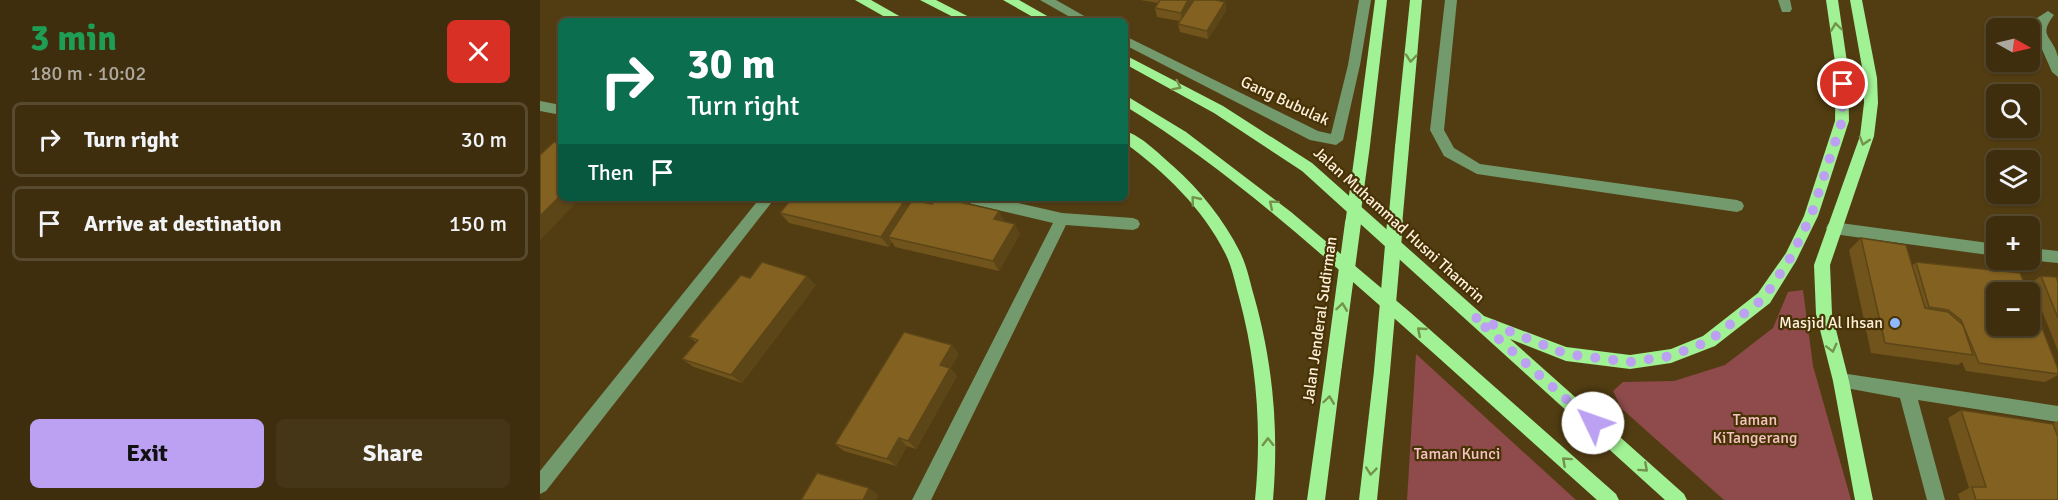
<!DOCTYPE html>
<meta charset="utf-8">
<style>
:root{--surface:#3e2e0e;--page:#453617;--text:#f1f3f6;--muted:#ada89e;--line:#574a2e;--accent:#bca0f2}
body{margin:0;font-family:Signika,sans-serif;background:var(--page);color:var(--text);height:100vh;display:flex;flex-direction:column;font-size:22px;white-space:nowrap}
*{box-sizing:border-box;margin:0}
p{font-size:20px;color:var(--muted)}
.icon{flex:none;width:33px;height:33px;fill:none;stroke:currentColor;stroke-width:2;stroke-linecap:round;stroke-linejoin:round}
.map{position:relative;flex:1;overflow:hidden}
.panel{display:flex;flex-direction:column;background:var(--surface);width:540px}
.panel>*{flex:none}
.hud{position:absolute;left:18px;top:18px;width:570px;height:183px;border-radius:9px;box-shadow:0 2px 4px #0004,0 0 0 2px var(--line);background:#0b6e4f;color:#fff;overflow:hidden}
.needle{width:39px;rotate:98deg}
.tools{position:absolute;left:1446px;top:18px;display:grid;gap:12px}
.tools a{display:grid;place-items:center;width:54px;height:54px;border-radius:9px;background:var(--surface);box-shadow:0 2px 4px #0004,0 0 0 2px var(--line);font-size:30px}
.pin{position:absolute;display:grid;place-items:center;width:51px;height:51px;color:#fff;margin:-26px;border:3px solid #fff;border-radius:50%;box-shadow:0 2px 6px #0007}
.me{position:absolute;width:66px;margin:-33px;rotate:312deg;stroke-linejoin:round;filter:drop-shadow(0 0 4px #0008)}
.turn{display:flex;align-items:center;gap:21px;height:126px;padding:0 30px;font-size:27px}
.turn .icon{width:78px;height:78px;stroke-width:2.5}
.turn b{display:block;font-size:42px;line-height:51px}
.then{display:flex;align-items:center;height:57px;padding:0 30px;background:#0003;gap:12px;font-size:22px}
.round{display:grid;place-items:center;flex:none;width:63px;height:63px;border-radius:9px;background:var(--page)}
.headline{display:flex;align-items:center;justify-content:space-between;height:102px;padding:0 30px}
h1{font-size:36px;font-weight:700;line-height:45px;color:#1e9e55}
.cta{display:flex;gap:12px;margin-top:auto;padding:12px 30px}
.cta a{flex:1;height:69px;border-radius:9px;background:var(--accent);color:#111;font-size:24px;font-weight:700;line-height:69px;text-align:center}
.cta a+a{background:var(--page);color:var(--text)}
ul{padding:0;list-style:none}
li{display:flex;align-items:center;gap:18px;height:75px;margin:0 12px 9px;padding:0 18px;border:3px solid var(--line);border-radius:9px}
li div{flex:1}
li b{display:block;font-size:22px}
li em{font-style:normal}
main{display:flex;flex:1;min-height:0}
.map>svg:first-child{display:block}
.green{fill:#8f4b4b}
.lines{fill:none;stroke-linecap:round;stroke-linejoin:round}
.minor{fill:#739a6d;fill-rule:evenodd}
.major{fill:#a1f294;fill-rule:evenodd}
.major-bridge-far1{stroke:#a1f294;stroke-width:14}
.major-bridge{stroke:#a1f294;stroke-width:16}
.wall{fill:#71541c}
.shaded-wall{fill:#5c4517}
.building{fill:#836221;stroke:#5c4517;stroke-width:1.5}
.oneway{stroke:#74924c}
.route{stroke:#bca0f2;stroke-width:10;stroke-dasharray:0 18}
.poi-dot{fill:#90b8fd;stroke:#473205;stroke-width:2}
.labels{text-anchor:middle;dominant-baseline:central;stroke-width:4.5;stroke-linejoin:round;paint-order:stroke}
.street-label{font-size:16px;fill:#fdefd9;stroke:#473205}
.poi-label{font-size:16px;fill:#fdefd9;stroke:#473205;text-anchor:end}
.park-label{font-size:16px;fill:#f5c3c1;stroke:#473205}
</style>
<main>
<section class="panel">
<div class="headline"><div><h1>3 min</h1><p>180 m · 10:02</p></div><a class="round" style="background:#d93025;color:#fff"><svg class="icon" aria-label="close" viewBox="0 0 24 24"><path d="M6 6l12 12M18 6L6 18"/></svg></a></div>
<ul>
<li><svg class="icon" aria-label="right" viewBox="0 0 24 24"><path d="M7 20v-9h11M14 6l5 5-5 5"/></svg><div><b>Turn right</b></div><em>30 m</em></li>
<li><svg class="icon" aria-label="arrive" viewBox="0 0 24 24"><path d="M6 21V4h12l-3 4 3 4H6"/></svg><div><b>Arrive at destination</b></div><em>150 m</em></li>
</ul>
<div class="cta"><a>Exit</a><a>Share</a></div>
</section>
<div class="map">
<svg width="1518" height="500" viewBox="0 0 1518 500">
<rect width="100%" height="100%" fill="#523d12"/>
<g class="green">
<polygon points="1263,290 1273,366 1311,500 1184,500 1081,408 1073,391 1083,382 1134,381 1185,365 1233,328 1248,292"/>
<polygon points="876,354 1036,500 867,500"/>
</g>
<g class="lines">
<g class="minor">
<polygon points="500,0 516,0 553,21 537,21"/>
<polygon points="819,0 831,0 820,65 803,140 796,145 770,140 585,45 585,36 778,131 791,134 808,65"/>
<polygon points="905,0 917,0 904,130 914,148 940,164 1197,200 1202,202 1204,206 1202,210 1197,212 937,174 904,156 890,130"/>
<polygon points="1238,0 1250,0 1252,9 1250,12 1242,12"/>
<path d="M1508,11L1514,15C1497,37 1513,35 1518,57C1518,63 1518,71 1518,77L1512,72L1493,29L1497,18Z"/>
<polygon points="0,101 21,105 21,115 0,111"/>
<polygon points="220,198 235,198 6,491 0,494 0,471"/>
<polygon points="425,198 457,198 522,213 593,218 598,220 600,224 598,228 593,230 526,225 391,500 372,500 513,223 432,204 427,202"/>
<polygon points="1293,222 1456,244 1456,256 1293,234 1288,232 1286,228 1288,224"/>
<polygon points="1490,248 1518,251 1518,263 1488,260"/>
<polygon points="1301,373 1518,406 1518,422 1378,400 1405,500 1387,500 1360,398 1295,386 1293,381 1295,376"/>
</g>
<g class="major">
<polygon points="315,0 331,0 368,21 352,21"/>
<polygon points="380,0 396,0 437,21 421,21"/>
<polygon points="463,0 479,0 516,21 500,21"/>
<polygon points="835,0 847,0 830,145 823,150 816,145"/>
<polygon points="870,0 882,0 869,147 862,152 855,147"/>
<polygon points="1286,0 1298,0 1308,69 1309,121 1278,216 1256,261 1230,303 1175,346 1131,363 1090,369 1026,361 970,339 1144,494 1147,500 1125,500 762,171 674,113 585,64 585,55 683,106 772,163 944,316 1026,347 1090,355 1131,349 1163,336 1218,293 1246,253 1264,216 1295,121 1296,69"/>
<polygon points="1310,0 1322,0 1337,78 1338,103 1334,136 1290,265 1292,314 1309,381 1333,500 1315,500 1293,381 1276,314 1274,265 1320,136 1324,103 1324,78"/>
<path d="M585,95L646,132L751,212L871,313L1076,494L1079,500H1057C973,425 890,349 805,275C735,214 664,154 585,106Z"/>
<path d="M585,131C602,136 619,154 633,166C660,190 684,220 700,252C707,266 710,282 714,296C733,363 739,430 733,500H715C722,431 717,364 699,297C695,283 692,266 685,253C663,209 625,172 585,143Z"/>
<polygon points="794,358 800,360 802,365 785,500 767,500 786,365 788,360"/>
<polygon points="842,363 848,366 850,371 837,500 819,500 834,371 836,366"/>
</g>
<g class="major-bridge-far1">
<polyline points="812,225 823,145"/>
<polyline points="855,225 862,147"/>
</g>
<g class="major-bridge">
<polyline points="794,365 813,223"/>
<polyline points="842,371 855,223"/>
</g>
</g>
<g class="wall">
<polygon points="601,0 675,0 685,2 686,11 668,39 640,32 638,24 640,21 617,17 615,8 618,3"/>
<polygon points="252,198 358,198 369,205 464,221 480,234 459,271 355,247 352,242 349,247 249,223 240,213"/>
<polygon points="1321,238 1372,266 1376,262 1518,369 1518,375 1505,382 1426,371 1422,362 1418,365 1331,353 1309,250"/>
<polygon points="1501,276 1516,278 1518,277 1518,351 1491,283"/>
<polygon points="210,278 276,285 202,383 154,367 142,359 156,342 149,337"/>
<polygon points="419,354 410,368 417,376 376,449 367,446 356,466 304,451 295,444"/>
<polygon points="1421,410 1512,424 1518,421 1518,500 1420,500 1418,494 1429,488 1408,418"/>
</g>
<g class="shaded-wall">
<polygon points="648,0 654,0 642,22 641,13"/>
<polygon points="685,2 686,11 668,39 667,31"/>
<polygon points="21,195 21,198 41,198 0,240 0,216"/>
<polygon points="365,200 372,211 348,237 352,242 349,247 341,237"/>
<polygon points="459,211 464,221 454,219"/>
<polygon points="475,224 480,234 459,271 453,261"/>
<polygon points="267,276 276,285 202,383 191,375"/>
<polygon points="412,345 419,354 410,368 417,376 376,449 368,441 400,365"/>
<polygon points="359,438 367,446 356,466 347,459"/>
<polygon points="329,488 339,495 336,500 323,500"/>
</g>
<g class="building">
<polygon points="620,0 648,0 641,13 615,8"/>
<polygon points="654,0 675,0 685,2 667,31 638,24"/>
<polygon points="14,142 21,144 21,195 0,216 0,155"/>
<polygon points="252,198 354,198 365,200 341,237 240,213"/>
<polygon points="396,198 402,198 459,211 454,219 475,224 453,261 348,237 372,200 392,204"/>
<polygon points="1321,238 1366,245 1385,308 1408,312 1423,325 1433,355 1345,343"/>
<polygon points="222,262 267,276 191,375 142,359 158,340 149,337 201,275 210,278"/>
<polygon points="1376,262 1480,273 1488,292 1456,292 1456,326 1490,326 1490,297 1518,369 1518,374 1439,363 1421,320 1408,310 1389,307"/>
<polygon points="1501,276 1516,277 1518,282 1518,318"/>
<polygon points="364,332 412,345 400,365 410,368 368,441 359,438 347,459 295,444"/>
<polygon points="1421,410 1513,424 1518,437 1518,500 1436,500 1432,487 1446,487"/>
<polygon points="277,473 329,488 323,500 261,500"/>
</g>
<defs><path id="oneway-chevron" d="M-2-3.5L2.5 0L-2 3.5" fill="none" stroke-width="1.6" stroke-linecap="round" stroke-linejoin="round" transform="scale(1.5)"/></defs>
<g class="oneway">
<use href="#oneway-chevron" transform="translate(1296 27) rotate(-98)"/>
<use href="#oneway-chevron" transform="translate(871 58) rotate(95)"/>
<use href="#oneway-chevron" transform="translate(637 86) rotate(27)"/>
<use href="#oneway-chevron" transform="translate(1324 141) rotate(107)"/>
<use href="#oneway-chevron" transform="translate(655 200) rotate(-129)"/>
<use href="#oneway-chevron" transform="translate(733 204) rotate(-140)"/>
<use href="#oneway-chevron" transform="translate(802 307) rotate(-82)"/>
<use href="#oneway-chevron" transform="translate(881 331) rotate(-139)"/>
<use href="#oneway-chevron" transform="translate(1292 348) rotate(76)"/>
<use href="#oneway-chevron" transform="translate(789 400) rotate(-82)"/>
<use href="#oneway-chevron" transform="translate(728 442) rotate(-91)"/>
<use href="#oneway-chevron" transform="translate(1026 461) rotate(-138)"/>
<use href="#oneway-chevron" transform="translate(1104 468) rotate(42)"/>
<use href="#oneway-chevron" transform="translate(831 471) rotate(96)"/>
</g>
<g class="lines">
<polyline class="route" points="1053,423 934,317 1026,354 1090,362 1131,356 1169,341 1224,298 1251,257 1271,216 1302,121 1303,84"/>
</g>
<circle class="poi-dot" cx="1355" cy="323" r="6"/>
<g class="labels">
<g class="street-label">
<text transform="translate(745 101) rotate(25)">Gang Bubulak</text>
<text transform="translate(859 225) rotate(42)">Jalan Muhammad Husni Thamrin</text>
<text transform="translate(780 320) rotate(-82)">Jalan Jenderal Sudirman</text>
</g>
<g class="poi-label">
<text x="1343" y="323">Masjid Al Ihsan</text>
</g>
<g class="park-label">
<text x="1215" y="420">Taman<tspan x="1215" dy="18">KiTangerang</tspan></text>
<text x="917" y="454">Taman Kunci</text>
</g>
</g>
</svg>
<div class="tools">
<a><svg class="needle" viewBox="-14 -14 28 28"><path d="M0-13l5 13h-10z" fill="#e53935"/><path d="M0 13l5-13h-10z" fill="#ada89e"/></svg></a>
<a><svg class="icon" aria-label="search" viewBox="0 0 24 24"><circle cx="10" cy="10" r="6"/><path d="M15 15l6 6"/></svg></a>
<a><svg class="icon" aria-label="layers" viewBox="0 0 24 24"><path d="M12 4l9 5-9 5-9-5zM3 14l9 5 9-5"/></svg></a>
<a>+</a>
<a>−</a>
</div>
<div class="pin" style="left:1303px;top:84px;background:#d93025"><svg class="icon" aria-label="arrive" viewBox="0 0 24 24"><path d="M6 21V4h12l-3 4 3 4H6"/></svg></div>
<svg class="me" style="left:1053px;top:423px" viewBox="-20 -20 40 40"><circle r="19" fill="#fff"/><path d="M0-13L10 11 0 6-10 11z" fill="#bca0f2"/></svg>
<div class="hud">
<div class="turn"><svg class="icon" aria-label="right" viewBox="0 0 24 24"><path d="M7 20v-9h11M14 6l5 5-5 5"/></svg><div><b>30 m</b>Turn right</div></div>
<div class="then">Then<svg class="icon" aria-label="arrive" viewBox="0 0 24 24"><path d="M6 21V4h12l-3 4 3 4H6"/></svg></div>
</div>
</div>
</main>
